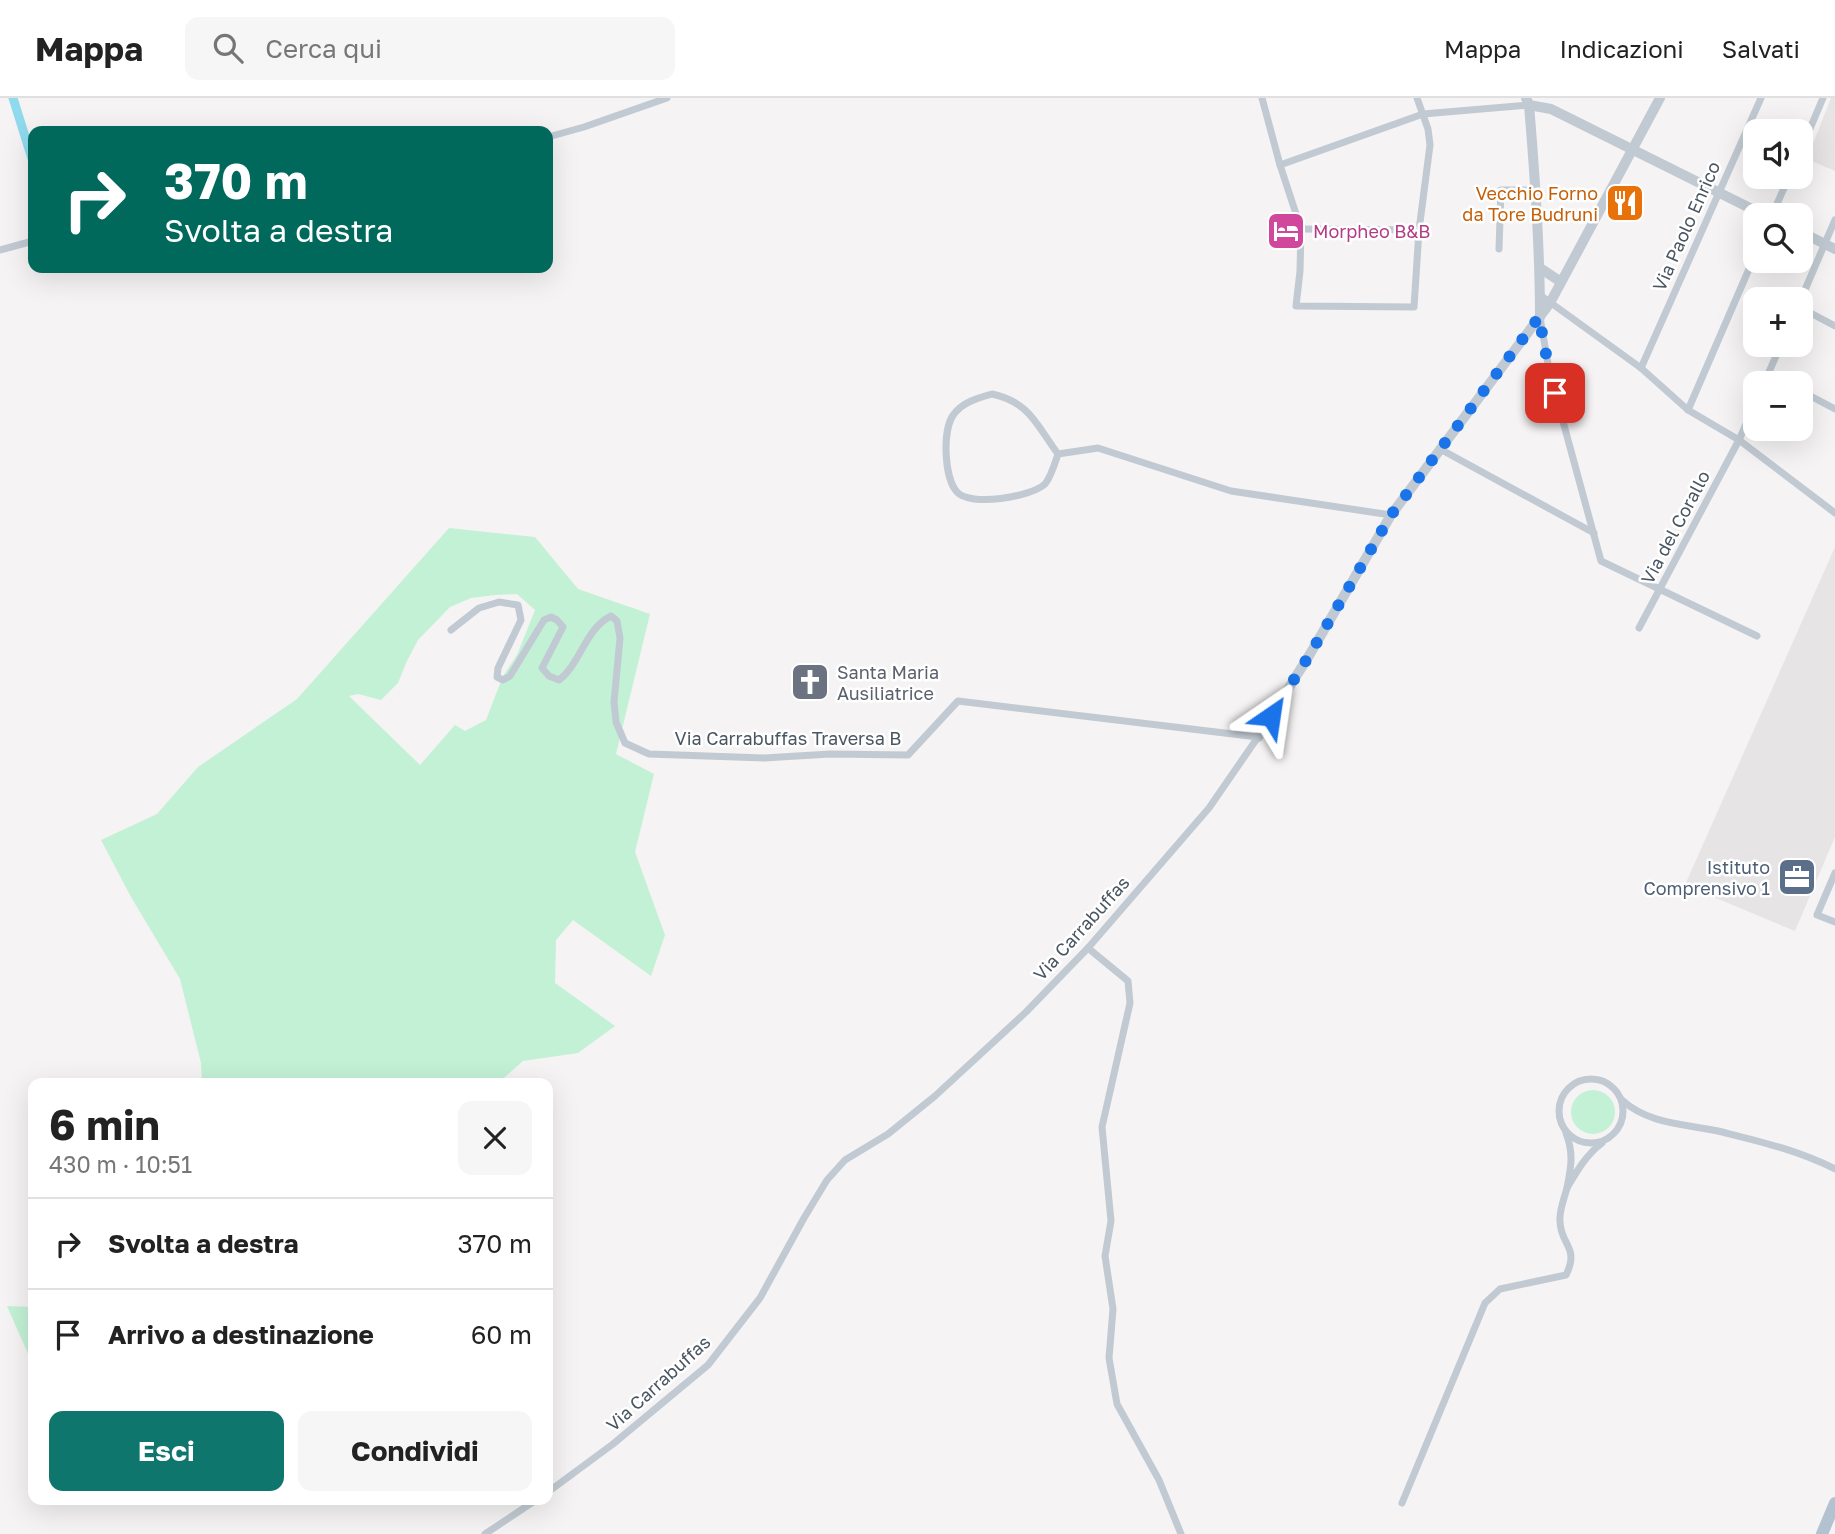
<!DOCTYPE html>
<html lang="it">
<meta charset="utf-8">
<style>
:root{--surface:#fff;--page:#f6f6f6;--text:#222;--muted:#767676;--line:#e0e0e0;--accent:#0f766e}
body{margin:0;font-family:"Golos Text",sans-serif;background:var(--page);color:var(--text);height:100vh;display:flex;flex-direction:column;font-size:26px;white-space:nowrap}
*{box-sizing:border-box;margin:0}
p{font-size:23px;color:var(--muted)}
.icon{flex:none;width:38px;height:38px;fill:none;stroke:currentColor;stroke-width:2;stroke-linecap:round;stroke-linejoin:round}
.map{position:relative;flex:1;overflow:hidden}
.side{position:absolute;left:28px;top:980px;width:525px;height:427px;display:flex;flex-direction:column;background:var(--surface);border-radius:14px;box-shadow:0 7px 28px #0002}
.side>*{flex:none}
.banner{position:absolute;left:28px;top:28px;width:525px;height:147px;border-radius:14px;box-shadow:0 7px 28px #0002;background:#00695c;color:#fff;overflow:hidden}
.controls{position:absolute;left:1743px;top:21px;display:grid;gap:14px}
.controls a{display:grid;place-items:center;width:70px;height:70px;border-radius:14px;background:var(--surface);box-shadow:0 7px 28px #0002;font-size:35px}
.pin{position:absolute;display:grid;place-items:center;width:60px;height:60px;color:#fff;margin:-30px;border-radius:14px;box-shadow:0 4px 10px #0006}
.me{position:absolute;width:77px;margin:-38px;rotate:32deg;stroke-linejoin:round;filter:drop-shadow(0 0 5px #0008)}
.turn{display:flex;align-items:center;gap:24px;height:147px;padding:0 21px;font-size:32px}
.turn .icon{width:91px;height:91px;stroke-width:2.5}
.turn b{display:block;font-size:49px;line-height:60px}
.round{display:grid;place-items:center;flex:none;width:74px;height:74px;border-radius:14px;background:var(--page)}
.overview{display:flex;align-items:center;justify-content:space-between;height:119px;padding:0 21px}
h1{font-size:42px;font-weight:700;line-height:52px}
.cta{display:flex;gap:14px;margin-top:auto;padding:14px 21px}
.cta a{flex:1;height:80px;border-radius:14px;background:var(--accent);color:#fff;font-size:28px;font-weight:700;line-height:80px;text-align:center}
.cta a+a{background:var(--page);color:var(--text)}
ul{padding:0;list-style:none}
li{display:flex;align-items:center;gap:21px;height:91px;padding:0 21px;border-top:2px solid var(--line)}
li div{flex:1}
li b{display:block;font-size:26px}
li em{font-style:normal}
header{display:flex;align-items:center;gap:42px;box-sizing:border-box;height:98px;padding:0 35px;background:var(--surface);border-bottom:2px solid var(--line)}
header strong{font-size:33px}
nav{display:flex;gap:38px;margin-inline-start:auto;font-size:24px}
.search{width:490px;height:63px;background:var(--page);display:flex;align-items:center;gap:18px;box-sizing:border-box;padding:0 24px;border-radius:14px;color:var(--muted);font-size:26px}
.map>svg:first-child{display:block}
.education{fill:#e6e4e5}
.green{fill:#c3f1d5;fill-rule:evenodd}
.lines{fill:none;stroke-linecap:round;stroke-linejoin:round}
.canal{stroke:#90daee;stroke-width:9}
.minor{stroke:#c1cad2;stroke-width:7}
.tertiary{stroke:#c1cad2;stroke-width:10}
.primary{stroke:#b3c2d1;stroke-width:12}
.route{stroke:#1a73e8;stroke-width:12;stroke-dasharray:0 21.6}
.labels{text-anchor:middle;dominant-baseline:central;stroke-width:5;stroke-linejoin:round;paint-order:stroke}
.food-label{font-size:18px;fill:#c56008;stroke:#fff;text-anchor:end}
.street-label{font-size:18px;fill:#4a5661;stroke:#fff}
.hotel-label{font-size:18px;fill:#b23c85;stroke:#fff;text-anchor:start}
.worship-label{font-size:18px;fill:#5b616d;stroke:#fff;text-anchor:start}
.service-label{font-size:18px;fill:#4e5e75;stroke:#fff;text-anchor:end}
</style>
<header>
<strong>Mappa</strong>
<div class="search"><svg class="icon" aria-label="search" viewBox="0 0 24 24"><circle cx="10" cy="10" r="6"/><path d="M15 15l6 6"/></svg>Cerca qui</div>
<nav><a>Mappa</a><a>Indicazioni</a><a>Salvati</a></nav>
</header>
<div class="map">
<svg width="1835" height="1436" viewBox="0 0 1835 1436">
<rect width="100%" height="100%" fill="#f5f3f3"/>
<g class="education">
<polygon points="1831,0 1835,0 1835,73 1807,61"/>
<polygon points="1835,449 1835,739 1795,833 1685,787"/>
</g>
<g class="green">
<path d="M449,430L535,439L578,491L650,516L616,656L654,676L635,754L665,837L651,878L573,822L556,842L555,885L615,928L578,955L523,963L498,985H202L201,965L180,881L131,799L101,742L157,716L198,669L297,601ZM517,496L535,512L517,557L503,578L486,622L465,633L455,627L420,667L349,598L358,596L381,602L398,585L407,563L418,542L450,509L471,500L495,497Z"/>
<circle cx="1593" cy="1014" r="22"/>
<polygon points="7,1208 33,1209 33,1267"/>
</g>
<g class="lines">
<polyline class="canal" points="13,0 33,64"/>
<g class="minor">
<polyline points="1262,0 1280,67 1301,131 1300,173 1296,208 1414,209 1419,132 1430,47 1428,31 1417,0"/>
<polyline points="548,39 584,29 667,0"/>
<polyline points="1801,52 1823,0"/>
<polyline points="1280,67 1423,16 1529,7"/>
<polyline points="1772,117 1789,79"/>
<polyline points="1301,131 1419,132"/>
<polyline points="1499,151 1501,92 1536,92"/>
<polyline points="0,152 33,143"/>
<polyline points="1540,197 1641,270 1688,312 1739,342 1835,415"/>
<polyline points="1801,201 1835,122"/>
<polyline points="1801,210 1835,228"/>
<polyline points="1540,219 1549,272 1601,463 1757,538"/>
<polyline points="1641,270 1761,0"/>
<polyline points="1768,276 1786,285"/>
<polyline points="1764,285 1781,247"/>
<polyline points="1801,293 1835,311"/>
<path d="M992,296C1030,304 1037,328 1058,356C1055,365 1051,379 1045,386C1031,399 970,409 957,394C944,380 942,331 954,316C963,304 978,300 992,296Z"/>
<polyline points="1688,312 1755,157"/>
<polyline points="1440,351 1594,435"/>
<polyline points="1058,356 1098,350 1231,393 1391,417"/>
<polyline points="1639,530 1739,342 1755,306"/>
<path d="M451,532L479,510L499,504L518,507L521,522L498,570L497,579L503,582L510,578L544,522L551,519L557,522L563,529L542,570L549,578L559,582C581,565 585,531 611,518L617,523L620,540L614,604L616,624L625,645L649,656L764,660L830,656L908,657L958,603L1258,639L1209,710L1088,850L1026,914L935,998L888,1036L845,1062L827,1082L804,1120L760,1200L708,1267L613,1346L548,1394"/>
<polyline points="1835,775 1817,817 1835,824"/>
<polyline points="1088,850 1128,883 1130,905 1102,1029 1111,1123 1105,1158 1113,1211 1109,1260 1117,1306 1159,1382 1181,1436"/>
<circle cx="1591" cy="1013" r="32"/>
<path d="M1622,1002C1648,1026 1685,1026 1718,1033C1758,1043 1798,1052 1835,1071"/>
<path d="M1566,1035C1574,1056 1571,1069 1567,1090C1577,1073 1586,1057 1602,1045"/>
<path d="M1402,1405L1485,1205L1500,1191L1566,1177C1580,1149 1560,1147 1560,1123C1559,1113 1564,1101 1567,1090"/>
<polyline points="485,1436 536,1402"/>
</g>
<g class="tertiary">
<path d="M1526,0L1529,7C1535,78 1540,148 1540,219"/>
<polyline points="1529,7 1551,11 1764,117"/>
<polyline points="1801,134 1835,151"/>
<polyline points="1540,170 1561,184"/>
<polyline points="1258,639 1310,556 1391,417 1550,205 1660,0"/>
</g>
<polyline class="primary" points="1822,1436 1835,1405"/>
</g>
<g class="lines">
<polyline class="route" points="1271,618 1310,556 1391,417 1539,219 1549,272 1555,295"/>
</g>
<defs>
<symbol id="restaurant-square" viewBox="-11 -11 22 22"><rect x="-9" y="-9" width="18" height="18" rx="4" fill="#e8710a" stroke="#fff"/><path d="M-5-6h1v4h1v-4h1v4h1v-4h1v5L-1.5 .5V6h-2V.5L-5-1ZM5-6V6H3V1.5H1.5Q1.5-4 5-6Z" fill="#fff"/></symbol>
<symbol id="hotel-square" viewBox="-11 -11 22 22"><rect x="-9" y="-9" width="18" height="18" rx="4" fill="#d1479c" stroke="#fff"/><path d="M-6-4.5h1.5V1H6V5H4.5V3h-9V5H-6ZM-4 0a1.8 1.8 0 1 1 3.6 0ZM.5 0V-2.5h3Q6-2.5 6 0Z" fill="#fff"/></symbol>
<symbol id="church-square" viewBox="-11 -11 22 22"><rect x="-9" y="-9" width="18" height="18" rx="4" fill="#6b7280" stroke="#fff"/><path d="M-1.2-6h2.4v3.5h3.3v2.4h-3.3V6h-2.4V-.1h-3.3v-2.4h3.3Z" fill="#fff"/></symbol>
<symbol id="office-square" viewBox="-11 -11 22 22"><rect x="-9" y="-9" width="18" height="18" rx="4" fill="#5c6f8a" stroke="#fff"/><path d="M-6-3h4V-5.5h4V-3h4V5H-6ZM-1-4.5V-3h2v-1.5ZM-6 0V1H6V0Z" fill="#fff"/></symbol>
</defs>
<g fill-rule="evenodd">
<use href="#restaurant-square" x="1603" y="83" width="44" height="44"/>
<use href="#hotel-square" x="1264" y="111" width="44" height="44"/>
<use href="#church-square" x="788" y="562" width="44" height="44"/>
<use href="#office-square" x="1775" y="757" width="44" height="44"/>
</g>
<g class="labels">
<g class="food-label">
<text x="1598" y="95">Vecchio Forno<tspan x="1598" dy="21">da Tore Budruni</tspan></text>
</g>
<g class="street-label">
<text transform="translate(1686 128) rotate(-66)">Via Paolo Enrico</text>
<text transform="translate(1675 429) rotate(-62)">Via del Corallo</text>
<text x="788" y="640">Via Carrabuffas Traversa B</text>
<text transform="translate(1081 830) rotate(-48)">Via Carrabuffas</text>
<text transform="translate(658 1285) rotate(-42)">Via Carrabuffas</text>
</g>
<g class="hotel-label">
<text x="1313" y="133">Morpheo B&amp;B</text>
</g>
<g class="worship-label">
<text x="837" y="574">Santa Maria<tspan x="837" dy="21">Ausiliatrice</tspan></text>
</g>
<g class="service-label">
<text x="1770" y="769">Istituto<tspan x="1770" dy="21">Comprensivo 1</tspan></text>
</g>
</g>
</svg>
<div class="controls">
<a><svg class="icon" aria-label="sound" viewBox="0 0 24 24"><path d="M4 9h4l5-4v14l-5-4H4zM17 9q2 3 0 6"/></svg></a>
<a><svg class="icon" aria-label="search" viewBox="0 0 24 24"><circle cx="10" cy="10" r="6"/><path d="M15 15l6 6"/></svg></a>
<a>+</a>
<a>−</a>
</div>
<div class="pin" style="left:1555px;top:295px;background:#d93025"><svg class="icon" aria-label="arrive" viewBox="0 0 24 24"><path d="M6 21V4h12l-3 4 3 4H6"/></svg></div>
<svg class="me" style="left:1271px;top:618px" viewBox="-20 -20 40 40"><path d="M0-17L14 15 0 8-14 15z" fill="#1a73e8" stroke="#fff" stroke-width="4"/></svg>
<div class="banner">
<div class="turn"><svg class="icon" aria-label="right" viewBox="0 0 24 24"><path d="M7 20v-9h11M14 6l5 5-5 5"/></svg><div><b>370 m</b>Svolta a destra</div></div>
</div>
<section class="side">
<div class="overview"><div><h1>6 min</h1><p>430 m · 10:51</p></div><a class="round"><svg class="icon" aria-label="close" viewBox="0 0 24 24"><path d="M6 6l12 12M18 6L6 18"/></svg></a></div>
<ul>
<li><svg class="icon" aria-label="right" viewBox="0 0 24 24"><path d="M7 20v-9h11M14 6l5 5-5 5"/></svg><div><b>Svolta a destra</b></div><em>370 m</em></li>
<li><svg class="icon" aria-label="arrive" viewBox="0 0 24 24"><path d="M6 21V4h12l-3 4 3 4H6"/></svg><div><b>Arrivo a destinazione</b></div><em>60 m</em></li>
</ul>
<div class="cta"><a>Esci</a><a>Condividi</a></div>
</section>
</div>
